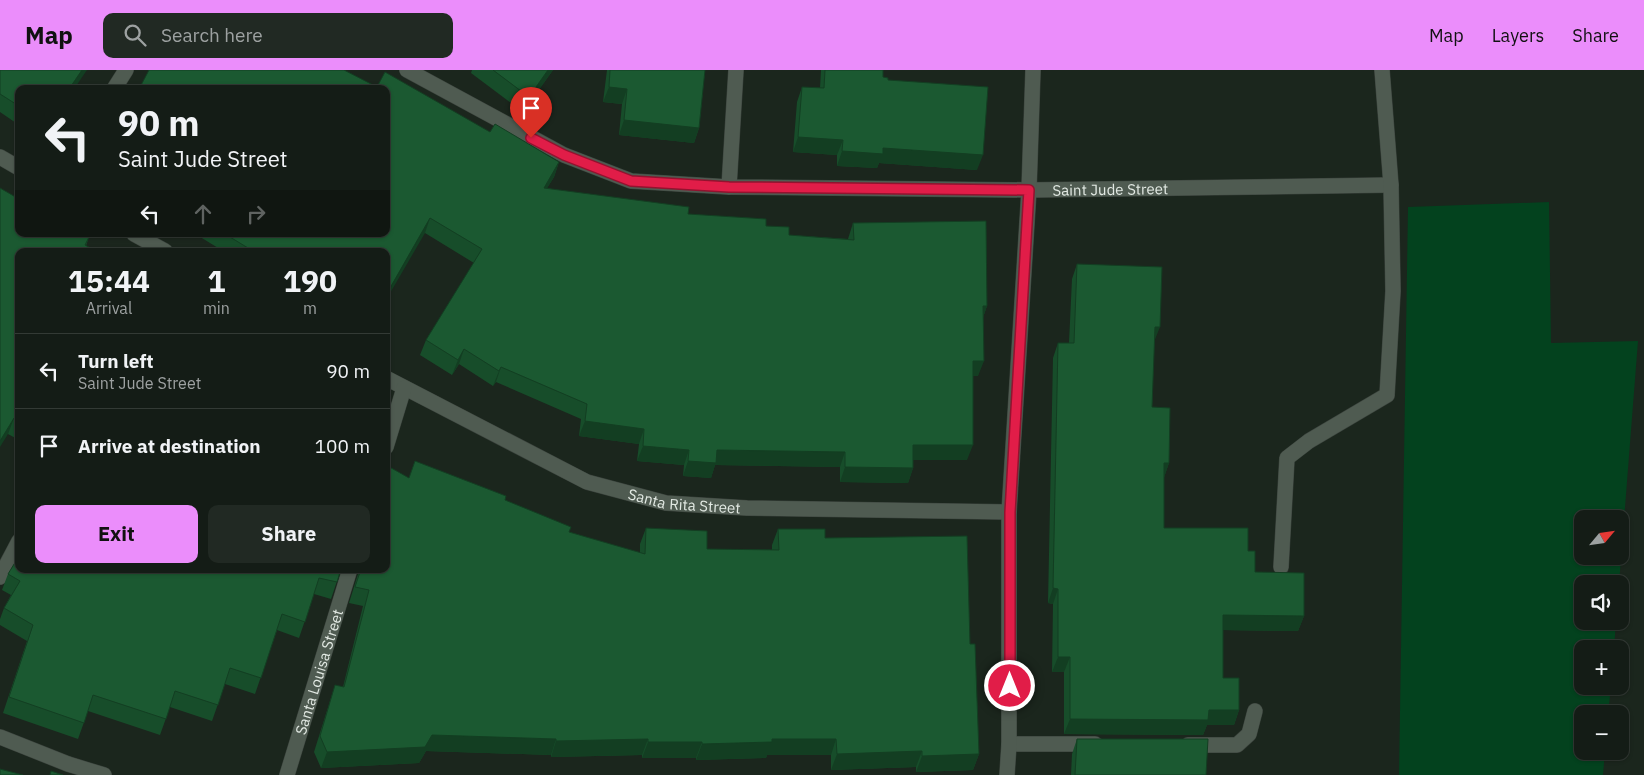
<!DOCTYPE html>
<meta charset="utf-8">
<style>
:root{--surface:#141c16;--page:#212923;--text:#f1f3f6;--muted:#9da1a1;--line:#333a35;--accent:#eb8dfb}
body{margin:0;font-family:"IBM Plex Sans",sans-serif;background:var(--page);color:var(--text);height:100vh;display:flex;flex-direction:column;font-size:19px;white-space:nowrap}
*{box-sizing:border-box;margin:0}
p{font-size:16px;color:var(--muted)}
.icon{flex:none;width:28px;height:28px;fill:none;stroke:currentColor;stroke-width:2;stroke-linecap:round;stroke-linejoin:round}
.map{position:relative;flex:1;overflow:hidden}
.sheet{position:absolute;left:15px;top:178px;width:375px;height:325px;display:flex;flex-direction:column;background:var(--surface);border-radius:10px;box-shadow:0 1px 4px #0004,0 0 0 1px var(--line)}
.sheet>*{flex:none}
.banner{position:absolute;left:15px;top:15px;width:375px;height:152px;border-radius:10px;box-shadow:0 1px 4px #0004,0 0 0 1px var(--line);background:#141c16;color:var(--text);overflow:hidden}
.needle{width:32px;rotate:61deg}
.buttons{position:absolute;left:1574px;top:440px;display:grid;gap:10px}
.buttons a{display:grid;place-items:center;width:55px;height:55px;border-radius:10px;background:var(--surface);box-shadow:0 1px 4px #0004,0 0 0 1px var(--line);font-size:25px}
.pin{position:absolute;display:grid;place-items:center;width:42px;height:42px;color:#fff;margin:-51px -21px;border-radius:50% 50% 50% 0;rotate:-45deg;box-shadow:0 0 5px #0007}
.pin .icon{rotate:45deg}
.me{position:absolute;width:55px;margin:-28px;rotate:0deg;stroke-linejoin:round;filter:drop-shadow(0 0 4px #0008)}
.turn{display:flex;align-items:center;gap:18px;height:105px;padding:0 20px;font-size:22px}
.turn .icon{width:65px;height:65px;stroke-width:2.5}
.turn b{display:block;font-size:35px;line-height:42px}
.lanes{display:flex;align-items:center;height:48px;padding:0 20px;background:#0003;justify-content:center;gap:25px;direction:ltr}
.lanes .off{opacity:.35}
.eta{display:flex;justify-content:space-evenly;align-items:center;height:85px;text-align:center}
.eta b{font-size:30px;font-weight:700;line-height:35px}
.button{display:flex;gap:10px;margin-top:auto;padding:10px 20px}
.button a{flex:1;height:58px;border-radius:10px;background:var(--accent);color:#111;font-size:20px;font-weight:700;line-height:58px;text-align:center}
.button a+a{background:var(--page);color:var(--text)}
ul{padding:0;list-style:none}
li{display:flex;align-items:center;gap:15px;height:75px;padding:0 20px;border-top:1px solid var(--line)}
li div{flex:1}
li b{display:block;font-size:19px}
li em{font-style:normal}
header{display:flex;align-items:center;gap:30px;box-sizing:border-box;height:70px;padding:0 25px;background:var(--accent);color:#111}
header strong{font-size:24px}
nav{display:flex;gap:28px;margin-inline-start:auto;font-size:18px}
.search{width:350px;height:45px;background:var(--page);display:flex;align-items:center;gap:12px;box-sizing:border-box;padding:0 18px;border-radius:10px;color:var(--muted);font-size:19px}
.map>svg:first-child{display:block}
.green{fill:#03421e;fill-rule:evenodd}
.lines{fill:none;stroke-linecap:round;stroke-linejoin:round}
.minor-casing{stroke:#3b433d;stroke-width:16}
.minor{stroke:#4f5b51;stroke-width:15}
.wall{fill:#174d2a}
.shaded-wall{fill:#133e22}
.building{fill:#1b5931;stroke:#133e22}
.route-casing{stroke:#92132f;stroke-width:12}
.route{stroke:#e11d48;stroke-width:9}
.labels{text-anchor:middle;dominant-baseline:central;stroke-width:4;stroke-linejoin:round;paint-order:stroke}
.street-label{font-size:15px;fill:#e2e9e3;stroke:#090d0a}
</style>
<header>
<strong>Map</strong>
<div class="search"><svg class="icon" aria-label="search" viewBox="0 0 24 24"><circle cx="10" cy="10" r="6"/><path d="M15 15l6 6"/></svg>Search here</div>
<nav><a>Map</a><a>Layers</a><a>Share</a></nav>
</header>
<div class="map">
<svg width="1644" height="705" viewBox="0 0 1644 705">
<rect width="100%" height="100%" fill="#1b261d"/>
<path class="green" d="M1549,132L1551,273L1638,271L1619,514H1582V551H1616L1614,579H1582V616H1611L1608,644H1582V681H1605L1603,705H1399L1408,137ZM1582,449H1620V486H1582Z"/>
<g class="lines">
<defs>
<g id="minor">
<path id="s1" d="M407,0L564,85L631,111L729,117L1029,120L1391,115"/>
<polyline points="114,19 126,0"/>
<polyline points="0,87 19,98"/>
<polyline points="729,117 736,0"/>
<polyline points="134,164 165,181"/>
<path id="s2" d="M386,308L587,412L666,433L747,438L1009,442"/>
<polyline points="386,377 404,318"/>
<polyline points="1281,497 1287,388 1309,371 1387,325 1393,221 1391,115 1382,0"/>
<polyline points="0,507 19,471"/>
<polyline points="0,667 68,694 104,705"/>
<polyline points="1009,674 1095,674"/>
<polyline points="1188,675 1237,675 1249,664 1255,641"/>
<path id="s3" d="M287,705L350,499"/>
<polyline points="1007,705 1009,674 1009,442 1029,120 1033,0"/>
</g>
</defs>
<use href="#minor" class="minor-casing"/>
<use href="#minor" class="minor"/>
</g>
<g class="wall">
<polygon points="0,0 19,19 19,55 0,42"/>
<polygon points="472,0 553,0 523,42 471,3"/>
<polygon points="607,0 705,0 699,58 694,73 619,65 622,34 603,32"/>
<polygon points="821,0 883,0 883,7 888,10 977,100 879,93 877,98 837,96 837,85 793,82 797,32 802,17 820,18"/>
<polygon points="377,17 490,62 559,92 554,107 547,118 688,144 766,156 789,165 848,169 853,153 987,236 983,247 978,306 973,306 967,390 913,390 913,398 908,413 840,412 840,397 715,395 711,408 683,406 684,395 637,391 639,374 579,366 581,349 496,312 493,316 459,294 452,305 420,285 426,270 474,193 425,163 386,181 223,181 197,165 197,164 386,164"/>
<polygon points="19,164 89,167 86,176 19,181 19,370 8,364"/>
<polygon points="1077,194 1154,271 1152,337 1169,393 1164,407 1164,458 1248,481 1255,502 1304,546 1298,561 1223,560 1223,608 1239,640 1234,655 1207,655 1203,665 1064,664 1064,602 1052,602 1053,534 1048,533 1053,288 1058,273 1069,273 1072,209"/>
<polygon points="415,391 505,430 569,462 640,483 640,474 646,458 707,479 772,480 772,475 778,459 825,468 970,574 979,684 973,700 916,702 916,697 831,700 831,685 767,685 766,688 696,690 696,688 642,688 642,685 551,687 551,685 426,681 419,693 321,698 314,682 330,631 335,615 343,617 363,536 349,533 359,501 358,499 386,499 409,408"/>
<polygon points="341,499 331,529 314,524 299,568 277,560 255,624 225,614 212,651 170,637 160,665 88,641 78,669 3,643 27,571 0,555 0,549 4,538 11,525 2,520 8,504"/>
<polygon points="1077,669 1206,705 1071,705 1072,684"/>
</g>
<g class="shaded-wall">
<polygon points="82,0 87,0 74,19 69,19"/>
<polygon points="548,0 553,0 523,42 529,27"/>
<polygon points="609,17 627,19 622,34 603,32"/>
<polygon points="624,50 699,58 694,73 619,65"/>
<polygon points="798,67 843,70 837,85 793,82"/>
<polygon points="883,78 983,85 977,100 879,93 877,98 837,96 842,81"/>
<polygon points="559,92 554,107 538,133 544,118"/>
<polygon points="430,148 425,163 386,230 386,225"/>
<polygon points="983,236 987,236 982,251"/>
<polygon points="1155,257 1160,257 1154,272"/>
<polygon points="464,279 459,294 452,305 458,290"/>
<polygon points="973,291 984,291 978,306 968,306"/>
<polygon points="501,297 496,312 493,316 499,301"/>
<polygon points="14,348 8,364 0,377 0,371"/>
<polygon points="585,351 644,359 639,374 579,366"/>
<polygon points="913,375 973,375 967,390 908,390"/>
<polygon points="643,376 689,380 684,395 637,391"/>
<polygon points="717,380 845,382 840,397 715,395 711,408 683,406 688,391"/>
<polygon points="1164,393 1169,393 1164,408"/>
<polygon points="845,397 913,398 908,413 840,412"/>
<polygon points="1053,518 1058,519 1053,534 1048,533"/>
<polygon points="1223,545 1304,546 1298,561 1218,560"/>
<polygon points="1058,587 1070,587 1064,602 1052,602"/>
<polygon points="1209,640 1239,640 1234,655 1207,655 1203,665 1064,664 1070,649"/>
<polygon points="432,665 556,669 551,685 426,681 419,693 321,698 327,682"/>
<polygon points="648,669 642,685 551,687 556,671"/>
<polygon points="772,669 836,669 831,685 767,685 766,688 696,690 702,674"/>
<polygon points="648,672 702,672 696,688 642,688"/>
<polygon points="922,681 916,697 831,700 837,684"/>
<polygon points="979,684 973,700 916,702 922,686"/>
</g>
<g class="building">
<polygon points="0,0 82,0 69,19 19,19 19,36 0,24"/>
<polygon points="149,0 344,0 377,17 385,2 490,62 495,54 559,92 544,118 689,137 688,144 766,149 766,156 789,157 789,165 854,170 853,153 986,151 987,236 983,236 984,291 973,291 973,375 913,375 913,398 845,397 845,382 717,380 716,393 688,391 689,380 643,376 644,359 585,351 587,334 501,297 499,301 464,279 458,290 426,270 482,179 430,148 386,225 386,181 253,181 225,164 386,164 386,19 139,19"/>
<polygon points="493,0 548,0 529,27"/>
<polygon points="610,0 705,0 699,58 624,50 627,19 609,17"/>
<polygon points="825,0 883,0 883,7 888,8 888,10 988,17 983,85 883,78 883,84 842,81 843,70 798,67 802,17 824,18"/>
<polygon points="0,118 19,129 19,164 83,164 89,167 85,175 96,181 19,181 19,351 14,348 0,371"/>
<polygon points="1077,194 1162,197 1160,257 1155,257 1152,337 1170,338 1169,393 1164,393 1164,458 1248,458 1248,481 1255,481 1255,502 1304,503 1304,546 1223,545 1223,608 1239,608 1239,640 1209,640 1208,650 1070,649 1070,587 1058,587 1058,519 1053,518 1058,273 1074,273"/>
<polygon points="415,391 506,426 505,430 571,457 569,462 645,484 646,458 707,461 707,479 779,480 778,459 825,459 825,468 967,466 970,574 975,574 979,684 922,686 922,681 837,684 836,669 772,669 772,672 702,674 702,672 648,672 648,669 556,671 556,669 432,665 425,677 327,682 320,666 335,615 344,617 369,520 355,517 361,499 386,499 386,395 409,408"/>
<polygon points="19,486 19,499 341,499 337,512 319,508 305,552 282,544 261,608 230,598 218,635 175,621 166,649 93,625 84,653 9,627 33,555 4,538 20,511 8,504"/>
<polygon points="1077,669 1208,669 1206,705 1075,705"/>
<polygon points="0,699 23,705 0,705"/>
<polygon points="51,701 63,705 50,705"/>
</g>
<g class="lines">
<defs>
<polyline id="route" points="531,68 564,85 631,111 729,117 1029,120 1010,442 1010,616"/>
</defs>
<use href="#route" class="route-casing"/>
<use href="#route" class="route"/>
</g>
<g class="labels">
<g class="street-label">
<text stroke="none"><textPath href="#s1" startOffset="730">Saint Jude Street</textPath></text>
<text stroke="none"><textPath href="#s2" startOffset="326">Santa Rita Street</textPath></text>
<text stroke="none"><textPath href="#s3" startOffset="108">Santa Louisa Street</textPath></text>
</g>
</g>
</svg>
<div class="buttons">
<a><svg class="needle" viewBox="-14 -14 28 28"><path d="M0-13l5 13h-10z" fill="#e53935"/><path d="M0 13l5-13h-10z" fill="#9da1a1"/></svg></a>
<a><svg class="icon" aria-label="sound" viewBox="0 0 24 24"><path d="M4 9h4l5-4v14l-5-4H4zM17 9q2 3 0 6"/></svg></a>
<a>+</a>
<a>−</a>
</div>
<div class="pin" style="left:531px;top:68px;background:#d93025"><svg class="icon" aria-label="arrive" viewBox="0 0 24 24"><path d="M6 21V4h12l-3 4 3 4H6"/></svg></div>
<svg class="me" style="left:1010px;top:616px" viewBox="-20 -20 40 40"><circle r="17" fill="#e11d48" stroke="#fff" stroke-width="3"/><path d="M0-11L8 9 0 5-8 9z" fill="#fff"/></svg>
<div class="banner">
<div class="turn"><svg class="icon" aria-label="left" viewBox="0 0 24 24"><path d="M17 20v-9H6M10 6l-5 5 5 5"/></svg><div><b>90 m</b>Saint Jude Street</div></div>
<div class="lanes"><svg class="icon" aria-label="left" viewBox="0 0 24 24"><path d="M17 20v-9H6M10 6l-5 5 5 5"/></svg><svg class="icon off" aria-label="ahead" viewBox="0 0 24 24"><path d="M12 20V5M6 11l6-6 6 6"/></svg><svg class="icon off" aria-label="right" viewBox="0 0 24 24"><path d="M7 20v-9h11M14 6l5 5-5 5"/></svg></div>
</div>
<section class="sheet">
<div class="eta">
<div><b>15:44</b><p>Arrival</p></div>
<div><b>1</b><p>min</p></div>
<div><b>190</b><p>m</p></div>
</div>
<ul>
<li><svg class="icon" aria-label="left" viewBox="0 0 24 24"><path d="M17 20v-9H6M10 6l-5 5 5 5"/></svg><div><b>Turn left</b><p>Saint Jude Street</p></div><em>90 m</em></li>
<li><svg class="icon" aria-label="arrive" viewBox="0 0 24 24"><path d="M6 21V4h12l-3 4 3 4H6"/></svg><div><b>Arrive at destination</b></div><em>100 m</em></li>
</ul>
<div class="button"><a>Exit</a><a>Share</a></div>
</section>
</div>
